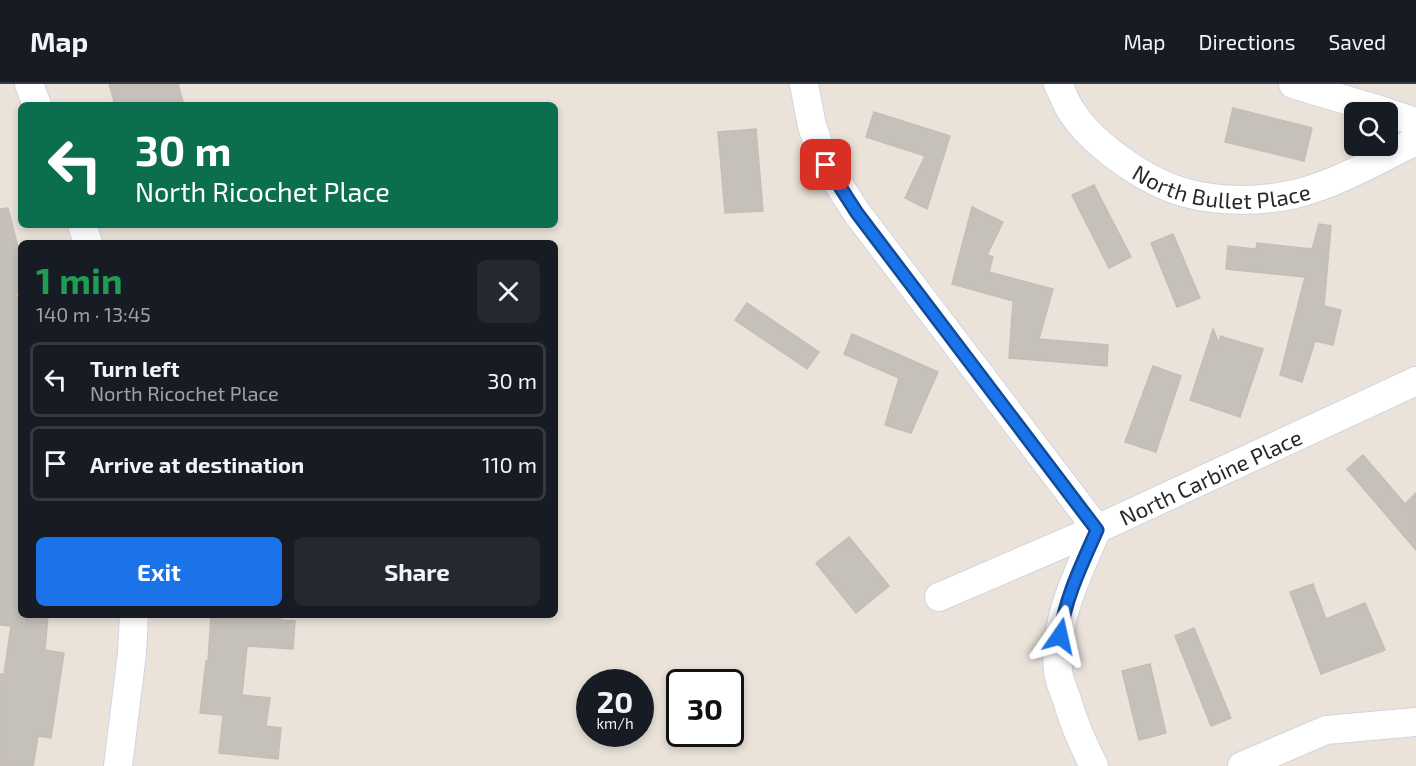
<!DOCTYPE html>
<meta charset="utf-8">
<style>
:root{--surface:#171b24;--page:#242831;--text:#f1f3f6;--muted:#9ea1a6;--line:#363941;--accent:#1a73e8}
body{margin:0;font-family:"Exo 2",sans-serif;background:var(--page);color:var(--text);height:100vh;display:flex;flex-direction:column;font-size:22px;white-space:nowrap}
*{box-sizing:border-box;margin:0}
p{font-size:20px;color:var(--muted)}
.icon{flex:none;width:33px;height:33px;fill:none;stroke:currentColor;stroke-width:2;stroke-linecap:round;stroke-linejoin:round}
.map{position:relative;flex:1;overflow:hidden}
.drawer{position:absolute;left:18px;top:156px;width:540px;height:378px;display:flex;flex-direction:column;background:var(--surface);border-radius:9px;box-shadow:0 3px 9px #0003}
.drawer>*{flex:none}
.hud{position:absolute;left:18px;top:18px;width:540px;height:126px;border-radius:9px;box-shadow:0 3px 9px #0003;background:#0b6e4f;color:#fff;overflow:hidden}
.tools{position:absolute;left:1344px;top:18px;display:grid;gap:12px}
.tools a{display:grid;place-items:center;width:54px;height:54px;border-radius:9px;background:var(--surface);box-shadow:0 3px 9px #0003;font-size:30px}
.speed{position:absolute;left:576px;top:585px;display:flex;gap:12px;font-size:30px;font-weight:700;text-align:center}
.speed>*{display:grid;place-content:center;width:78px;height:78px;border-radius:50%;background:var(--surface);box-shadow:0 3px 9px #0003;line-height:1}
.speed small{font-size:15px;font-weight:400}
.speed .limit{border:3px solid #111;border-radius:9px;background:#fff;color:#111}
.pin{position:absolute;display:grid;place-items:center;width:51px;height:51px;color:#fff;margin:-26px;border-radius:12px;box-shadow:0 3px 9px #0006}
.me{position:absolute;width:66px;margin:-33px;rotate:11deg;stroke-linejoin:round;filter:drop-shadow(0 0 4px #0008)}
.turn{display:flex;align-items:center;gap:21px;height:126px;padding:0 18px;font-size:27px}
.turn .icon{width:78px;height:78px;stroke-width:2.5}
.turn b{display:block;font-size:42px;line-height:51px}
.round{display:grid;place-items:center;flex:none;width:63px;height:63px;border-radius:9px;background:var(--page)}
.summary{display:flex;align-items:center;justify-content:space-between;height:102px;padding:0 18px}
h1{font-size:36px;font-weight:700;line-height:45px;color:#1e9e55}
.primary-button{display:flex;gap:12px;margin-top:auto;padding:12px 18px}
.primary-button a{flex:1;height:69px;border-radius:9px;background:var(--accent);color:#fff;font-size:24px;font-weight:700;line-height:69px;text-align:center}
.primary-button a+a{background:var(--page);color:var(--text)}
ul{padding:0;list-style:none}
li{display:flex;align-items:center;gap:18px;height:75px;margin:0 12px 9px;padding:0 6px;border:3px solid var(--line);border-radius:9px}
li div{flex:1}
li b{display:block;font-size:22px}
li em{font-style:normal}
header{display:flex;align-items:center;gap:36px;box-sizing:border-box;height:84px;padding:0 30px;background:var(--surface);border-bottom:2px solid var(--line)}
header strong{font-size:28px}
nav{display:flex;gap:33px;margin-inline-start:auto;font-size:21px}
.map>svg:first-child{display:block}
.building{fill:#c6c0ba;stroke:#c6beb4;stroke-width:1.5}
.lines{fill:none;stroke-linecap:round;stroke-linejoin:round}
.street-casing{stroke:#cfd4e2;stroke-width:30}
.street{stroke:#fff;stroke-width:28}
.route-casing{stroke:#114b97;stroke-width:15}
.route{stroke:#1a73e8;stroke-width:10}
.labels{text-anchor:middle;dominant-baseline:central;stroke-width:6;stroke-linejoin:round;paint-order:stroke}
.street-label{font-size:22px;fill:#282828;stroke:#fff}
</style>
<header>
<strong>Map</strong>
<nav><a>Map</a><a>Directions</a><a>Saved</a></nav>
</header>
<div class="map">
<svg width="1416" height="682" viewBox="0 0 1416 682">
<rect width="100%" height="100%" fill="#ebe3da"/>
<g class="building">
<polygon points="109,0 178,0 184,21 115,21"/>
<polygon points="1233,24 1312,44 1304,77 1225,58"/>
<polygon points="874,28 950,52 927,125 905,114 925,72 866,53"/>
<polygon points="756,45 763,127 725,129 718,48"/>
<polygon points="1094,101 1131,173 1109,184 1072,111"/>
<polygon points="972,123 1003,138 987,171 993,173 989,188 1053,205 1039,255 1108,261 1107,282 1009,274 1013,217 952,200"/>
<polygon points="8,124 21,175 21,208 16,210 21,229 21,531 48,531 45,566 64,569 51,654 38,652 33,682 0,682 0,590 4,590 11,542 0,541 0,125"/>
<polygon points="1319,140 1331,142 1324,222 1341,226 1333,261 1315,257 1302,298 1280,291 1305,193 1226,185 1228,162 1256,165 1257,159 1312,165"/>
<polygon points="1173,150 1200,214 1177,223 1151,159"/>
<polygon points="747,219 819,268 807,285 735,236"/>
<polygon points="1213,245 1220,261 1220,252 1263,265 1240,333 1190,316"/>
<polygon points="852,250 938,288 911,349 885,341 899,294 844,270"/>
<polygon points="1153,282 1181,292 1156,368 1125,358"/>
<polygon points="1363,371 1405,420 1416,409 1416,466 1347,385"/>
<polygon points="849,453 889,502 856,529 816,479"/>
<polygon points="1313,500 1326,535 1365,519 1385,566 1321,590 1290,508"/>
<polygon points="211,531 281,531 280,536 295,537 293,565 247,562 242,611 270,614 266,642 281,644 278,675 219,669 223,631 200,629 206,577 208,577"/>
<polygon points="1194,544 1231,634 1211,642 1175,552"/>
<polygon points="1150,580 1166,649 1139,656 1122,587"/>
</g>
<g class="lines">
<defs>
<g id="street">
<polyline points="29,0 37,21"/>
<path d="M804,0L812,42L826,81L857,129L1097,445C1078,490 1053,537 1058,587C1059,596 1063,605 1066,613C1073,637 1082,659 1094,682"/>
<path id="s1" d="M1058,0C1062,8 1065,17 1070,25C1091,60 1146,98 1186,109C1220,118 1260,118 1295,110C1337,100 1377,76 1416,57"/>
<polyline points="1293,0 1386,28"/>
<polyline points="1388,29 1416,38"/>
<polyline points="82,141 88,159"/>
<path id="s2" d="M939,513L1097,445L1416,297"/>
<polyline points="118,682 132,569 134,531"/>
<polyline points="1242,682 1326,646 1416,638"/>
</g>
</defs>
<use href="#street" class="street-casing"/>
<use href="#street" class="street"/>
</g>
<g class="lines">
<defs>
<path id="route" d="M826,81L857,129L1097,446C1082,480 1065,514 1060,552"/>
</defs>
<use href="#route" class="route-casing"/>
<use href="#route" class="route"/>
</g>
<g class="labels">
<g class="street-label">
<text stroke="none"><textPath href="#s1" startOffset="208">North Bullet Place</textPath></text>
<text stroke="none"><textPath href="#s2" startOffset="297">North Carbine Place</textPath></text>
</g>
</g>
</svg>
<div class="tools">
<a><svg class="icon" aria-label="search" viewBox="0 0 24 24"><circle cx="10" cy="10" r="6"/><path d="M15 15l6 6"/></svg></a>
</div>
<div class="speed"><div>20<small>km/h</small></div><div class="limit">30</div></div>
<div class="pin" style="left:826px;top:81px;background:#d93025"><svg class="icon" aria-label="arrive" viewBox="0 0 24 24"><path d="M6 21V4h12l-3 4 3 4H6"/></svg></div>
<svg class="me" style="left:1060px;top:552px" viewBox="-20 -20 40 40"><path d="M0-17L14 15 0 8-14 15z" fill="#1a73e8" stroke="#fff" stroke-width="4"/></svg>
<div class="hud">
<div class="turn"><svg class="icon" aria-label="left" viewBox="0 0 24 24"><path d="M17 20v-9H6M10 6l-5 5 5 5"/></svg><div><b>30 m</b>North Ricochet Place</div></div>
</div>
<section class="drawer">
<div class="summary"><div><h1>1 min</h1><p>140 m · 13:45</p></div><a class="round"><svg class="icon" aria-label="close" viewBox="0 0 24 24"><path d="M6 6l12 12M18 6L6 18"/></svg></a></div>
<ul>
<li><svg class="icon" aria-label="left" viewBox="0 0 24 24"><path d="M17 20v-9H6M10 6l-5 5 5 5"/></svg><div><b>Turn left</b><p>North Ricochet Place</p></div><em>30 m</em></li>
<li><svg class="icon" aria-label="arrive" viewBox="0 0 24 24"><path d="M6 21V4h12l-3 4 3 4H6"/></svg><div><b>Arrive at destination</b></div><em>110 m</em></li>
</ul>
<div class="primary-button"><a>Exit</a><a>Share</a></div>
</section>
</div>
